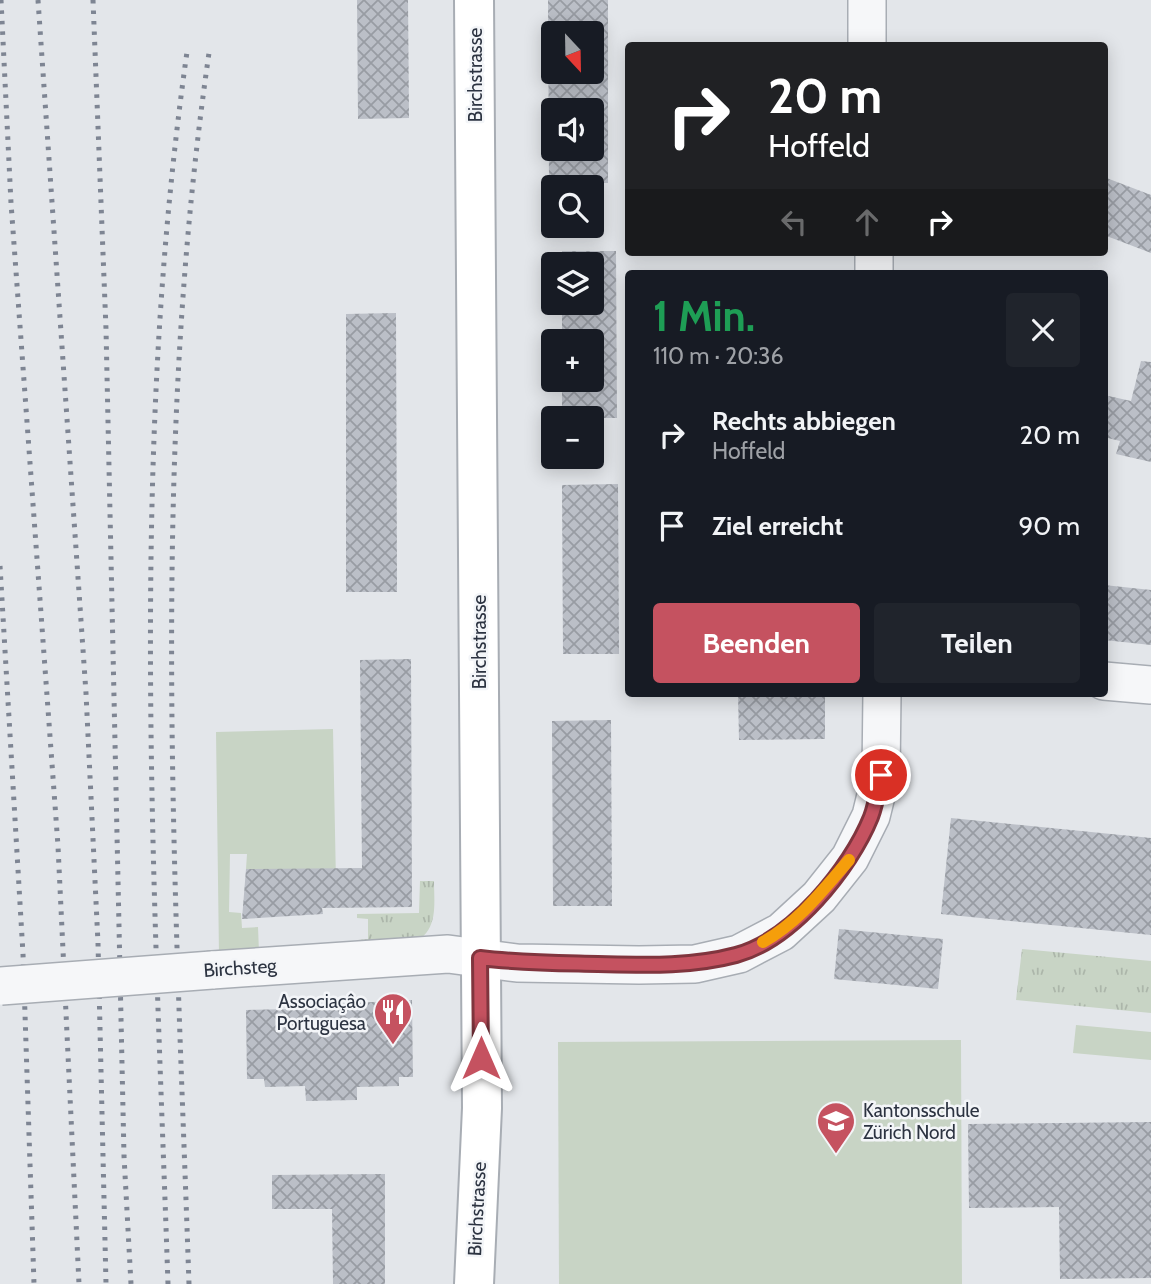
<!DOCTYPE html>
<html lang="de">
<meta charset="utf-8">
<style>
:root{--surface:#171b24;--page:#20242c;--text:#f1f3f6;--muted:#9ea1a6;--accent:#c55260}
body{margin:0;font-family:Cabin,sans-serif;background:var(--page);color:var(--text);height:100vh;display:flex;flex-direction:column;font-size:26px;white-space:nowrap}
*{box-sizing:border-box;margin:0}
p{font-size:23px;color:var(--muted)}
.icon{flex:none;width:38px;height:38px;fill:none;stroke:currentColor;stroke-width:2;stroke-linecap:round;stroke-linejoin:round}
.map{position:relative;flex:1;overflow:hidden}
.panel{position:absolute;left:625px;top:270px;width:483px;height:427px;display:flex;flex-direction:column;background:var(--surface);border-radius:7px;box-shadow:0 4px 18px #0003}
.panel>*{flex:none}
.guide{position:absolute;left:625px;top:42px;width:483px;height:214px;border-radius:7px;box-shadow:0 4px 18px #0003;background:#202124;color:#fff;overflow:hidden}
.needle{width:46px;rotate:158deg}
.tools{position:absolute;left:541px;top:21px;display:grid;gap:14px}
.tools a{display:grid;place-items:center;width:63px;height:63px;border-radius:7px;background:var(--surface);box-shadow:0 4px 18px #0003;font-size:35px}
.pin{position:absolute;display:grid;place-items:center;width:60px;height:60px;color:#fff;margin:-30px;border:4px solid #fff;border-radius:50%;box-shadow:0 2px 7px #0007}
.me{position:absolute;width:77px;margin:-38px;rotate:0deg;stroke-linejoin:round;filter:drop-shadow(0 0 5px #0008)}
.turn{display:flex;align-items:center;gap:24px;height:147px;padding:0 28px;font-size:32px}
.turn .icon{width:91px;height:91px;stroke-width:2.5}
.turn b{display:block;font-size:49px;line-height:60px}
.lanes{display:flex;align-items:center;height:66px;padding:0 28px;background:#0003;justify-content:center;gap:35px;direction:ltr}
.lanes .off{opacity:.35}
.round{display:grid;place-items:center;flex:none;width:74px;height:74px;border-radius:7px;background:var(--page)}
.overview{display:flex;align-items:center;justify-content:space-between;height:119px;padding:0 28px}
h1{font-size:42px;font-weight:700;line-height:52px;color:#1e9e55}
.button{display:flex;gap:14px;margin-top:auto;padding:14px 28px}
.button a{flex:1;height:80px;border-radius:7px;background:var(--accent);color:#fff;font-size:28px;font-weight:700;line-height:80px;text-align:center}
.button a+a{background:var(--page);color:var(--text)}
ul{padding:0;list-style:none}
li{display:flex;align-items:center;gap:21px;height:91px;padding:0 28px}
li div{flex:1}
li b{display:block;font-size:26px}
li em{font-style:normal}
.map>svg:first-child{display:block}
.grass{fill:url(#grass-tufts)}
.garden{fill:#c8d4c5}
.building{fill:url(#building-cross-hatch);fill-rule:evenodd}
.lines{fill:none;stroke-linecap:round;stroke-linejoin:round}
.street-casing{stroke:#a8adb4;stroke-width:40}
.secondary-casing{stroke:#a8adb4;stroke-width:42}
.street{stroke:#f6f7f9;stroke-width:37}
.secondary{stroke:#fff;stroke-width:38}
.rail{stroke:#7e8593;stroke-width:5;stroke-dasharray:3.5 7;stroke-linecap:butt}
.street-bridge-casing{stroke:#a8adb4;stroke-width:40;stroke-linecap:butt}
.street-bridge{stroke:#f6f7f9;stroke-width:37}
.route-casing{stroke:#80353e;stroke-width:18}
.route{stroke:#c55260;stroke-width:12}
.slow{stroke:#f59e0b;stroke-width:12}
.labels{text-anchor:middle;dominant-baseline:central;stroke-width:5;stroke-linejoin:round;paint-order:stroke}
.street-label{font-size:19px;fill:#2c3341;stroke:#f3f5f8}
.poi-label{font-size:19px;fill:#2c3341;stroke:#f3f5f8;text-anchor:end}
</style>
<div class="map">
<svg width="1151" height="1284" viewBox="0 0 1151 1284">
<defs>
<pattern id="grass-tufts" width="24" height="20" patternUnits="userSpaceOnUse" patternTransform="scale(1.75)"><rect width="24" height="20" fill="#c8d4c5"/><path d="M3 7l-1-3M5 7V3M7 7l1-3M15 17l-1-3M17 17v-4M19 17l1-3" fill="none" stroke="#acb6aa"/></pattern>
<pattern id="building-cross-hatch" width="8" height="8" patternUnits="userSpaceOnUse" patternTransform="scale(1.75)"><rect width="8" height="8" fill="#bbbfc7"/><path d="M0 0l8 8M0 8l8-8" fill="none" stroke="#989ca3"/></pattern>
</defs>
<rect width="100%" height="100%" fill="#e3e6ea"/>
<g class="grass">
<path d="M420,881H434C434,901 438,925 421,938L357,945L358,940L368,939V919L357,918V914L419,913Z"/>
<polygon points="1022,949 1151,961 1151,1013 1016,1000"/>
</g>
<g class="garden">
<polygon points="333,729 336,882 246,869 247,854 230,854 229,912 241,913 242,928 258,927 259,952 219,955 216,732"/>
<polygon points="1076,1025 1151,1032 1151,1060 1073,1053"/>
<polygon points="961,1040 962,1284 559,1284 558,1042"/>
</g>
<g class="building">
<polygon points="357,0 408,0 409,118 358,119"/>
<path d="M548,0H608V183H549ZM553,33H592V72H553ZM553,110H592V149H553Z"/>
<polygon points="1104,177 1151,195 1151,253 1104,235"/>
<polygon points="562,251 616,251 617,418 562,418 562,380 592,380 592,341 562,341 562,303 592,303 592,264 562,264"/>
<polygon points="396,313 397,592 346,592 346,314"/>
<polygon points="1141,361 1151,362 1151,462 1116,454 1120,441 1104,437 1104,395 1131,401"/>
<polygon points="618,484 619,654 563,654 562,485"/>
<polygon points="1104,585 1151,590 1151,645 1104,640"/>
<polygon points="411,659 412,907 322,908 323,914 242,919 246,869 362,868 360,660"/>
<polygon points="738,693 825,693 825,739 739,740"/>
<polygon points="611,720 612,906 553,906 552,721"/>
<polygon points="951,818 1151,838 1151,935 941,914"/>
<polygon points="839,929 943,939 938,989 834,979"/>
<polygon points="412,1000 413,1077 399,1077 399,1086 357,1087 357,1100 306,1101 305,1086 265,1087 264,1079 247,1079 246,1010 296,1009 295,1006"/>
<polygon points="1151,1122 1151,1278 1060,1279 1059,1207 969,1208 968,1124"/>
<polygon points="385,1174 385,1284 333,1284 332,1209 272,1209 272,1175"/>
</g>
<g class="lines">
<defs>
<g id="street">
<polyline points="867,0 867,46"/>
<polyline points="874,252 874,273"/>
<polyline points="1104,681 1151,685"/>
<polyline points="212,970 448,954 517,963 639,965 695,964 739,954 781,932 819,897 850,858 871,816 881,775 882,693"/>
</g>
<polyline id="secondary" points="474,1284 482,1108 474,0"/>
</defs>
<use href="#street" class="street-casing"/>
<use href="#secondary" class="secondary-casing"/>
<use href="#street" class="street"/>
<use href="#secondary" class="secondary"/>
<g class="rail">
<polyline points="1,0 11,203 58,846 79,1284"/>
<polyline points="38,0 86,693 98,943 106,1284"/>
<polyline points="93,0 106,329 124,1156 131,1284"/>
<polyline points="0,566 23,954 34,1284"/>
<path d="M168,1284C154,874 129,460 187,52"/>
<path d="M189,1284C175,874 150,460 209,53"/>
</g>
<defs>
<polyline id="street-bridge" points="1,986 212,970"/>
</defs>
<use href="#street-bridge" class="street-bridge-casing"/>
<use href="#street-bridge" class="street-bridge"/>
</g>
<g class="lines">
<defs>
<path id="route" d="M481,1058L480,958C520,963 558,963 598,964C644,965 691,967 736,955C792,940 850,869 871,817C876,804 878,789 881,775"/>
</defs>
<use href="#route" class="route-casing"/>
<use href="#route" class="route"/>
<path class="slow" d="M763,942C799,922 823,890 849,860"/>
</g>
<defs>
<symbol id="restaurant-pin" viewBox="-11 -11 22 30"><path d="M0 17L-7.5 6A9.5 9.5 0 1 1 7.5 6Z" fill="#c55260" stroke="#f3f5f8"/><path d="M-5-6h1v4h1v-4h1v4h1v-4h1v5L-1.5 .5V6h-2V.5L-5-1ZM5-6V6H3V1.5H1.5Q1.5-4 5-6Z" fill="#fff"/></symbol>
<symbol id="school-pin" viewBox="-11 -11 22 30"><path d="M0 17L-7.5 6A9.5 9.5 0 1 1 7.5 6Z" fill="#c55260" stroke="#f3f5f8"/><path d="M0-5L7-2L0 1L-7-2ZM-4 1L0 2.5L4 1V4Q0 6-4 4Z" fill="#fff"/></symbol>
</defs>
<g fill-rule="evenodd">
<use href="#restaurant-pin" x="371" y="990" width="44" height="60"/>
<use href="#school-pin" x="814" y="1099" width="44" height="60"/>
</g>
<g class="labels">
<g class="street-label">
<text transform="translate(475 75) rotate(-90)">Birchstrasse</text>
<text transform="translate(479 642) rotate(-90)">Birchstrasse</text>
<text transform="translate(240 968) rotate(-4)">Birchsteg</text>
<text transform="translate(477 1209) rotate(-87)">Birchstrasse</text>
</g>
<g class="poi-label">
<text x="366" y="1001">Associaçâo<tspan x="366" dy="22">Portuguesa</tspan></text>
<text x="863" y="1110" text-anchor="start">Kantonsschule<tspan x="863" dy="22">Zürich Nord</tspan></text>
</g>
</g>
</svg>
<div class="tools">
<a><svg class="needle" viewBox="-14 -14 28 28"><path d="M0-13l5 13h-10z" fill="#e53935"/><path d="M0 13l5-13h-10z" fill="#9ea1a6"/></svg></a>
<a><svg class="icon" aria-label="sound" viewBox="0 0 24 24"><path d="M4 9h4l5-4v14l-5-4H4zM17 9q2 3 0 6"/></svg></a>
<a><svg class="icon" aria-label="search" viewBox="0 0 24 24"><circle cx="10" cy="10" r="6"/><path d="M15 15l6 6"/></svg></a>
<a><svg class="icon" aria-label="layers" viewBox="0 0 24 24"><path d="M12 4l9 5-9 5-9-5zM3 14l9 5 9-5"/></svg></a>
<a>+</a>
<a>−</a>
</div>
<div class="pin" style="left:881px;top:775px;background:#d93025"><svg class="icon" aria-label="arrive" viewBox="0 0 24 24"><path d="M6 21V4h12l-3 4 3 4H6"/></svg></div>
<svg class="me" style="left:481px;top:1058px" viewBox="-20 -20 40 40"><path d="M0-17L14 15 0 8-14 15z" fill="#c55260" stroke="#fff" stroke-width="4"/></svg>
<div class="guide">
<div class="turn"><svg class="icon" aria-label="right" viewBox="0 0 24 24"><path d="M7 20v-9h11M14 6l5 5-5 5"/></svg><div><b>20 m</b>Hoffeld</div></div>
<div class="lanes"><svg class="icon off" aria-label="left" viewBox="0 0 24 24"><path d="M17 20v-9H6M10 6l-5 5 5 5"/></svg><svg class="icon off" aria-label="ahead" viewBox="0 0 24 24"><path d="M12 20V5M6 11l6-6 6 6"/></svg><svg class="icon" aria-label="right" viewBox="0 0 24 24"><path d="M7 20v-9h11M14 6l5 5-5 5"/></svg></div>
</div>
<section class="panel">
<div class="overview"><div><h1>1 Min.</h1><p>110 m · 20:36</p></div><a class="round"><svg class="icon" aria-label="close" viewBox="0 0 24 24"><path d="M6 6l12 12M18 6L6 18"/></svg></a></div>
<ul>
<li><svg class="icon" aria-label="right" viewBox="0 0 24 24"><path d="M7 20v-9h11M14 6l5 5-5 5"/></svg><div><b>Rechts abbiegen</b><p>Hoffeld</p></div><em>20 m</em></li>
<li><svg class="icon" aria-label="arrive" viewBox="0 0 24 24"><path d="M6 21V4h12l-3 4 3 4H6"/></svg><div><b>Ziel erreicht</b></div><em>90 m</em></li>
</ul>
<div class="button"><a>Beenden</a><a>Teilen</a></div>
</section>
</div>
